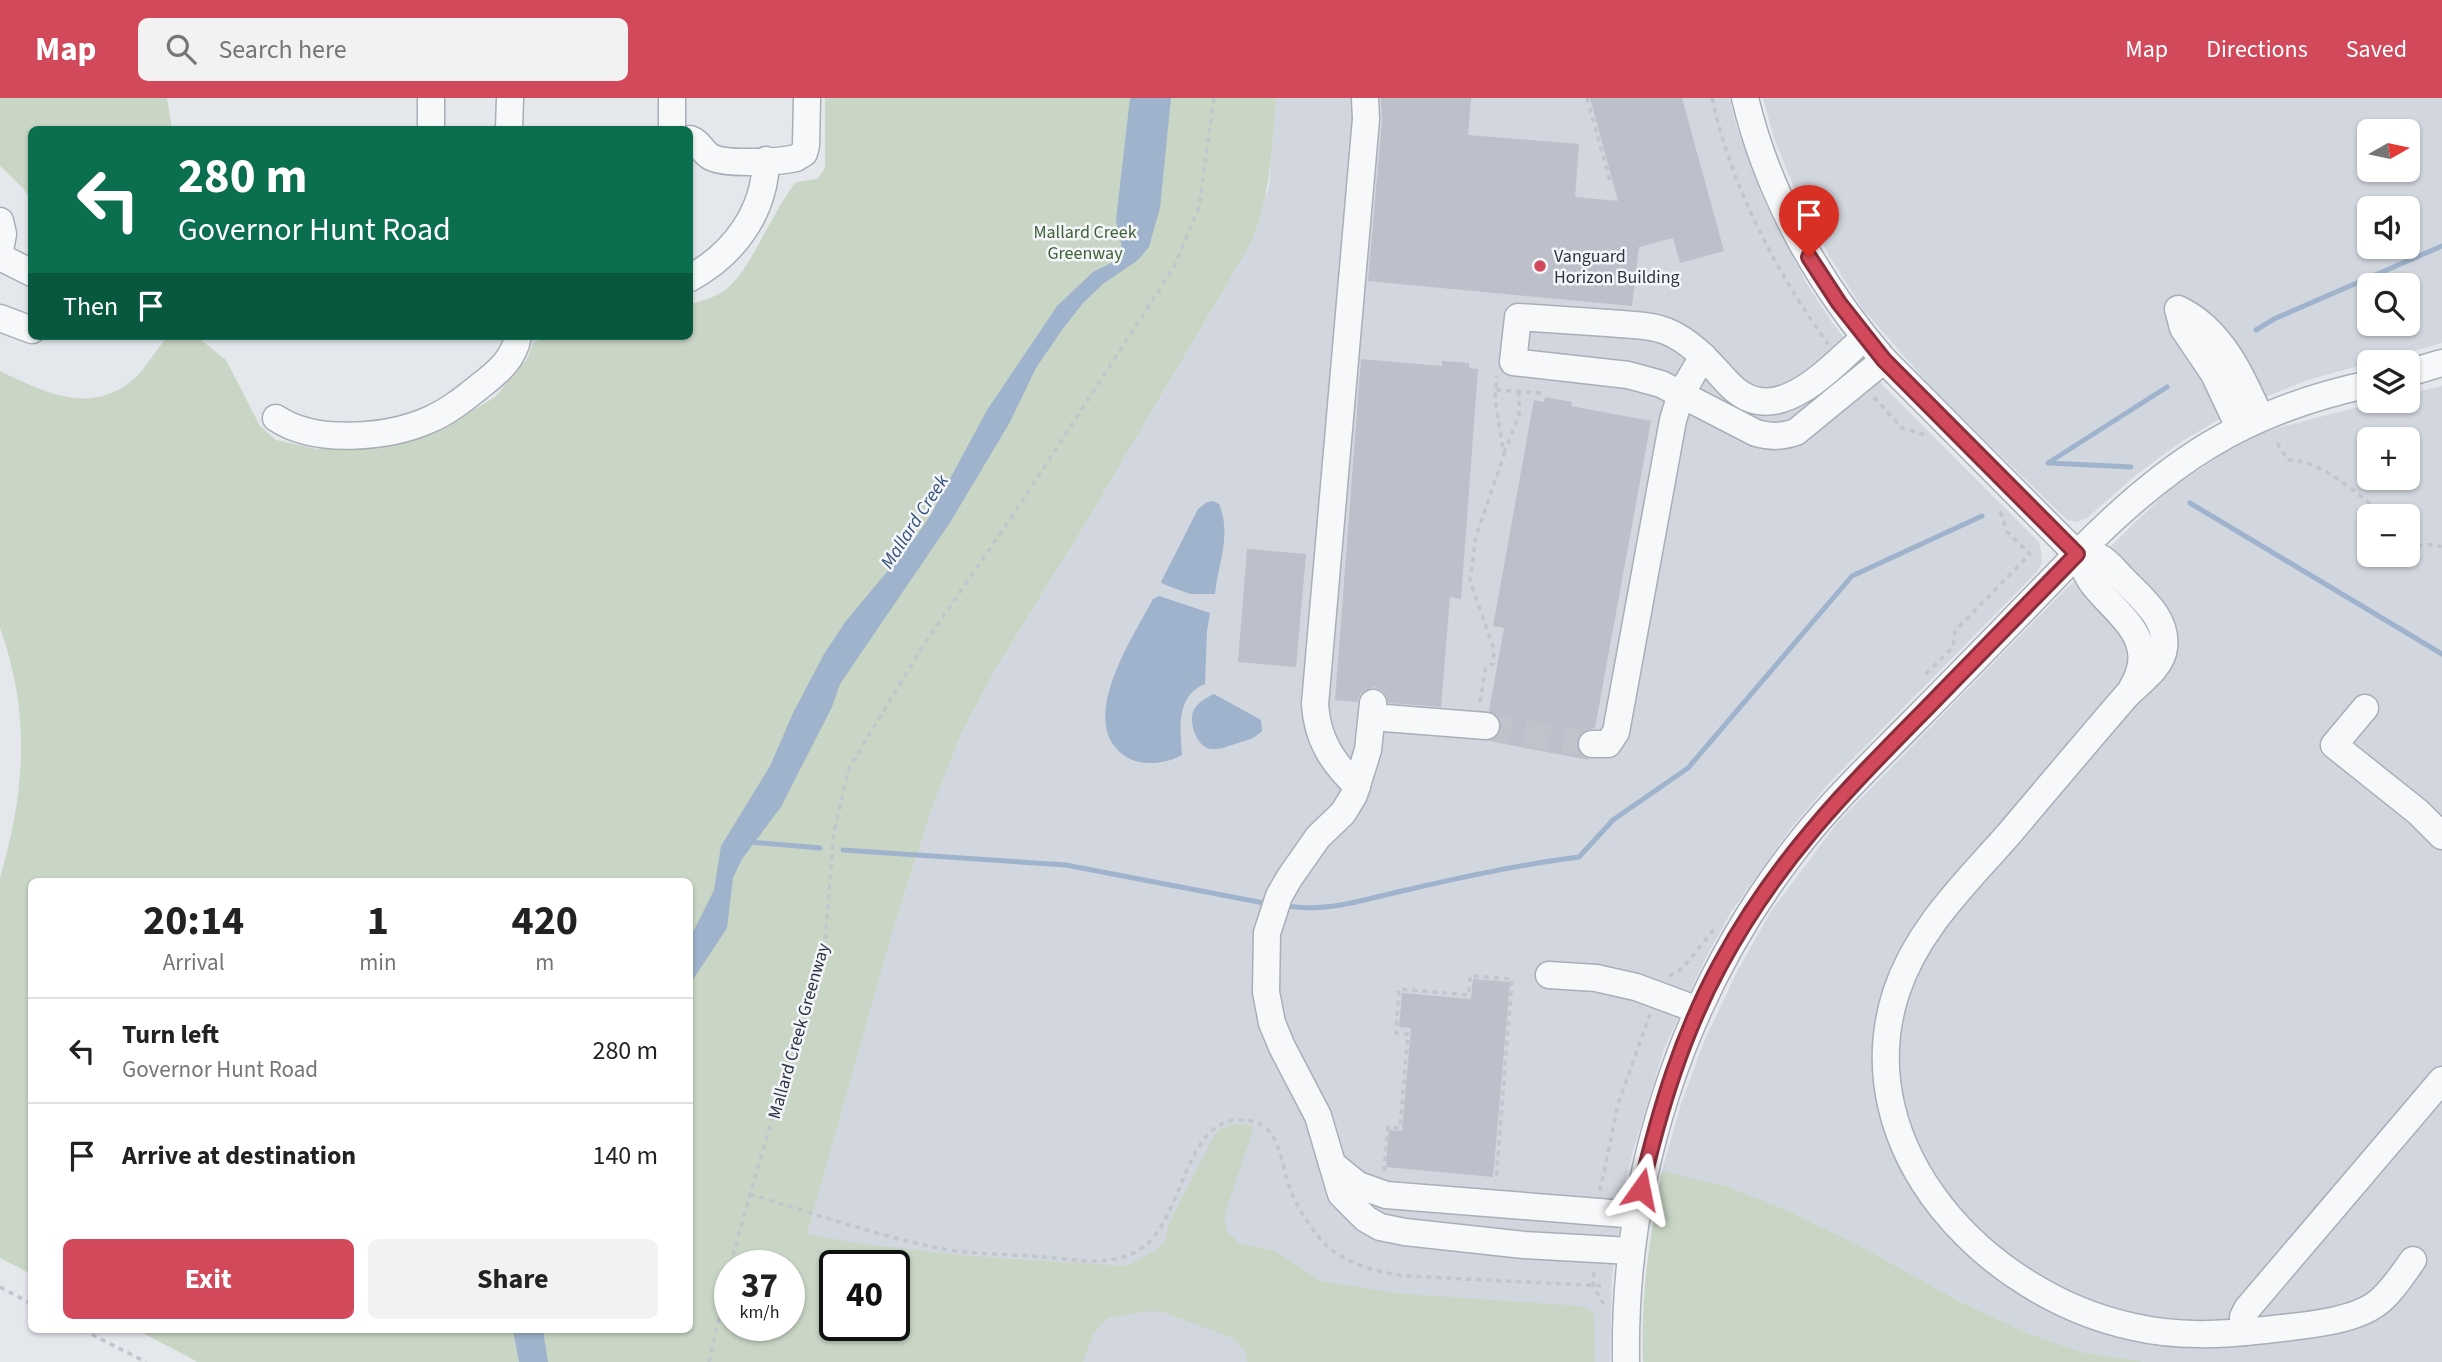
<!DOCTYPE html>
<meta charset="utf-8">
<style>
:root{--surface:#fff;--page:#f2f2f2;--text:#222;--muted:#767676;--line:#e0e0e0;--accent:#d1495b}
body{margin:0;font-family:"Source Sans 3",sans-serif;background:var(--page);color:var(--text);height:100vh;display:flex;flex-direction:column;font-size:26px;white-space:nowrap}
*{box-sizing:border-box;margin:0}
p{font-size:23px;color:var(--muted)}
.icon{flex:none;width:38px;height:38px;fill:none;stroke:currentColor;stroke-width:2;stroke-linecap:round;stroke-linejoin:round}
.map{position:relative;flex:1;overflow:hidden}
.side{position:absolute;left:28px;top:780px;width:665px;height:455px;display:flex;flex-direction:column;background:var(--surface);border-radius:10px;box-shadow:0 2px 5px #0004}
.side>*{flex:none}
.hud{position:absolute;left:28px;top:28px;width:665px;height:214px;border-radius:10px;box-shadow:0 2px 5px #0004;background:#0b6e4f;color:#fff;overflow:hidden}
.needle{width:46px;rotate:81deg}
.controls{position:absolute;left:2357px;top:21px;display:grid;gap:14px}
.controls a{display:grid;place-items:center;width:63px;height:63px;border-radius:10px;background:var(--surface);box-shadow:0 2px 5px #0004;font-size:35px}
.speed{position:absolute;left:714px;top:1152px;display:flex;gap:14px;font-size:35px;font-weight:700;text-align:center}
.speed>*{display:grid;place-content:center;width:91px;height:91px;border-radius:50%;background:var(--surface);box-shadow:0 2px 5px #0004;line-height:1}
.speed small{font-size:18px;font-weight:400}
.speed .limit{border:4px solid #111;border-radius:10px;background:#fff;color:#111}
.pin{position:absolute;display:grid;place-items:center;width:60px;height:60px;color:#fff;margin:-72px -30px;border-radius:50% 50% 50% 0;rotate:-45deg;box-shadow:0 0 7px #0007}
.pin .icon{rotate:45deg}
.me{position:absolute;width:77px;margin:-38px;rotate:12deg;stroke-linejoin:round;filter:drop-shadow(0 0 5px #0008)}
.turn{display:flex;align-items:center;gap:24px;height:147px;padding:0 35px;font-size:32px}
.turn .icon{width:91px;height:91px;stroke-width:2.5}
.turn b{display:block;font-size:49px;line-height:60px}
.then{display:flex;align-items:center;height:66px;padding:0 35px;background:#0003;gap:14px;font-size:26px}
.eta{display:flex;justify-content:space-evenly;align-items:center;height:119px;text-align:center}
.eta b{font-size:42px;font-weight:700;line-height:49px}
.cta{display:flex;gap:14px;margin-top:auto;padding:14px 35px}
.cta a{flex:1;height:80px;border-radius:10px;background:var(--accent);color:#fff;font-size:28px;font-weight:700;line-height:80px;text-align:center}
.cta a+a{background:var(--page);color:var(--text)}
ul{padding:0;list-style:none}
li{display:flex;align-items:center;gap:21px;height:105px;padding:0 35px;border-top:2px solid var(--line)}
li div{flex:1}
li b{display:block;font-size:26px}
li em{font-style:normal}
header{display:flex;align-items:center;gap:42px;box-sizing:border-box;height:98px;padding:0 35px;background:var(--accent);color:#fff}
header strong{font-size:33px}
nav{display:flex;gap:38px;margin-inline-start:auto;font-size:24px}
.search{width:490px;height:63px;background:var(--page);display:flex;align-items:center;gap:18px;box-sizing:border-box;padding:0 24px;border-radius:10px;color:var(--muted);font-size:26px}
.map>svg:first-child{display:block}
.built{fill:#d2d6de;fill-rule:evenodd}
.green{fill:#c9d6c5;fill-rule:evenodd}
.water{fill:#9fb4cc}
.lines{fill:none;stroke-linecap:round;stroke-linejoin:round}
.stream{stroke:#9fb4cc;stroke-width:5}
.building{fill:#bbc0ca}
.minor-tunnel{stroke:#bfc3cb;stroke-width:26;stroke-dasharray:26 13;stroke-linecap:butt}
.minor-casing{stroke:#a9aeb7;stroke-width:29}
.path{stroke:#c2c5cb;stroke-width:3.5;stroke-dasharray:5 5;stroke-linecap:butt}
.minor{stroke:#f7f8fa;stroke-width:26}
.route-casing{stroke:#882f3b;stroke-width:18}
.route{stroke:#d1495b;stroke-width:12}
.poi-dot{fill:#d1495b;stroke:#f4f6f9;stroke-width:2.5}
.labels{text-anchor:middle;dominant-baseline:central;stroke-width:5;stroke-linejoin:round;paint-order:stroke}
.park-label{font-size:18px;fill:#3f6138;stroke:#f4f6f9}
.poi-label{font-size:18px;fill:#2b3445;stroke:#f4f6f9;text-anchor:start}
.street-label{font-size:18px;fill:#2b3445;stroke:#f4f6f9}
.water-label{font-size:19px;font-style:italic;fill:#34527a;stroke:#f4f6f9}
</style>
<header>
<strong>Map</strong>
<div class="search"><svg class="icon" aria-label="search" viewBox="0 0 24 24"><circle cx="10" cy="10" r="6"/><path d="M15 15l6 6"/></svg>Search here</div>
<nav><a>Map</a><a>Directions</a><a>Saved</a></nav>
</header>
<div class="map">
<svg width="2442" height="1264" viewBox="0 0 2442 1264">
<rect width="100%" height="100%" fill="#e4e7ec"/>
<g class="built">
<path d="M1276,0H1729L1737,30L1763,101L1807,186L1831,223L1868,271L1894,299L2040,445L2042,465L2037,474L1832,682L1791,730L1731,814L1705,861L1664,951L1627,1073L1612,1179L1610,1264H774L789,1227V1199L895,825L931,713L962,634L995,572L1087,423L1251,145L1269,88ZM835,1167H894V1227H835Z"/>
<path d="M1763,0H2442V245L2311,281L2242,308L2182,343L2136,377L2087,420L2077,424L2067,422L1930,288L1862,210L1830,159L1799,102L1774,40ZM2370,33H2408V72H2370ZM2370,110H2408V149H2370ZM2370,187H2408V226H2370Z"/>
<path d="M2442,288V1264H2146L2081,1254L2027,1235L1955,1201L1864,1150L1793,1115L1662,1073L1681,1006L1705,941L1738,872L1771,813L1838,724L2059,498L2170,391L2224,355L2266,334L2285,328L2382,303H2408V296ZM2370,341H2408V380H2370ZM2370,418H2408V457H2370Z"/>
</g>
<g class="green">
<polygon points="0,0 167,0 172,31 32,32 31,103 23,90 0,68"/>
<path d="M825,0H1276C1272,52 1271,96 1251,145L1087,423L995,572L962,634L931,713L895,825L807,1136L863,1146L969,1158L1126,1168L1155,1153L1165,1144L1169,1125L1216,1034C1228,1027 1241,1023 1254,1029L1224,1118L1227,1133L1239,1145L1275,1153L1321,1183L1395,1195L1581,1208L1590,1212L1594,1218L1595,1264H1247L1245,1253L1235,1241L1163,1214L1149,1213L1107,1220L1093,1237L1083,1264H198L137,1232H690V784H32L31,1176L0,1160V780C25,694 31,616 0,530V273C44,294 91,319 135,280C148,268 156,250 169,238H196L226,262L260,328L276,342L318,351H377L434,336L495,299L527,261L533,245L549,238H690V206C700,204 716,199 725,192C750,174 772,113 796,84L817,81L825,70ZM730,1167H789V1227H730ZM835,1167H894V1227H835Z"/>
<path d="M1662,1073L1725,1088L1793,1115L1864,1150L1955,1201L2027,1235L2081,1254L2146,1264H1643C1640,1200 1650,1136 1662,1073Z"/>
</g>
<g class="water">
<polygon points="1130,0 1171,0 1160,110 1149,149 1138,162 1103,186 1083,205 1062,232 1036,270 1010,324 951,423 840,586 832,609 781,709 742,761 733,780 727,830 690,886 690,840 714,792 721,748 770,668 793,615 824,556 846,523 915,440 930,418 987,312 1057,208 1093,174 1115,163 1123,155 1116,122"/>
<path d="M1213,403L1219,406C1232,437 1218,465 1215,496H1190L1163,486L1161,484L1198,411L1207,404Z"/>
<path d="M1159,498L1210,515L1207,533L1205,586C1176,597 1180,631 1182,657C1166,666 1141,669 1125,658C1075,625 1133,539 1153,501Z"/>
<path d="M1214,596L1261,622L1262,633C1254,641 1248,642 1238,645C1229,648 1220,652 1210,651C1197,648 1189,626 1193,614C1196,605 1206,600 1214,596Z"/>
<polygon points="513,1232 543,1232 548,1264 519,1264"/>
</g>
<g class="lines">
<g class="stream">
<polyline points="2256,232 2274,221 2442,148"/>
<polyline points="2048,365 2167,289"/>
<polyline points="2050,365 2131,369"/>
<polyline points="2190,405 2442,556"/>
<polyline points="750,744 820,750"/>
<polyline points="843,752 1066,767 1269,806"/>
<path d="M1286,808C1330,815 1368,800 1411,791C1467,778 1522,766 1579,759L1613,722L1688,670L1852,478L1982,418"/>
</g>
</g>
<g class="building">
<polygon points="1381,0 1471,0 1468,37 1579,46 1575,99 1618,103 1590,0 1682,0 1724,153 1680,165 1673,140 1639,149 1632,208 1368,183 1382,22"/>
<polygon points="1361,261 1442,268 1442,263 1469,265 1469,270 1478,271 1461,501 1450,499 1441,609 1388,605 1383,593 1374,589 1361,595 1357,604 1335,602"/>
<polygon points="1545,299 1572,304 1571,308 1651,323 1595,630 1584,633 1576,645 1579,654 1589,662 1489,643 1499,637 1502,629 1500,621 1489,613 1504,530 1493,528 1534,302 1544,304"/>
<polygon points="1247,451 1306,456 1296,569 1238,564"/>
<polygon points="1473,881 1510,884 1493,1079 1386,1069 1389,1032 1402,1033 1411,930 1399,929 1402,895 1471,901"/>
</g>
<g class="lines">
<polyline class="minor-tunnel" points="1486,628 1592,646"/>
<defs>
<g id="minor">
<path d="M1745,0C1768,97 1819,187 1884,262L2077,456C2082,466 2086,477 2093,486C2118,518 2161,542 2132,590"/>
<polyline points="431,32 431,0"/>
<polyline points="509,32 510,0"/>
<polyline points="672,32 672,0"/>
<path d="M690,41C700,44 702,54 711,59C726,67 779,64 796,60L804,55L806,48L807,0"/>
<polyline points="0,123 3,136 0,152"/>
<polyline points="0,159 32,175"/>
<path d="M690,180C734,156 765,114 766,62"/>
<polyline points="0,220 32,232"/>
<path d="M1864,240C1828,271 1774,336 1727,284C1709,264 1691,243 1666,233C1648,226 1627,227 1608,225C1578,223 1548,221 1518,219L1513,264L1628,277L1661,286L1756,335C1771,339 1781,339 1796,334L1884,262"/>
<polyline points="2408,275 2442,265"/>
<path d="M276,320C316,347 389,340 431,321C449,313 465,300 480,288C498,274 514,261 518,238"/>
<path d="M2239,329L2214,276L2183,230L2178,211C2221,231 2242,278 2260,319"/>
<path d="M2077,456C2084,456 2092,455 2099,459C2108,463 2116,474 2123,481C2141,500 2168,520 2164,550C2162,569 2140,584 2127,597C2087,643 2048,690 2008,737C1965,786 1917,831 1896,895C1846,1052 1988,1198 2134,1229C2177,1239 2221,1237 2265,1232C2297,1228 2350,1225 2376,1206C2391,1195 2402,1177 2413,1162"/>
<polyline points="1373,605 1368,652 1354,697 1343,715 1318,739 1290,779 1279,798 1267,835 1266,894 1272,925 1282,949 1318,1018 1341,1096 1366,1121 1380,1129 1405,1134 1524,1147 1631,1153"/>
<polyline points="2365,610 2334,647 2418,714 2442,738"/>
<polyline points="1372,619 1486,628"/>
<polyline points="1592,646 1608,646 1616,634 1673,322 1681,296 1703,258"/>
<path d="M1357,688C1332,664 1317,641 1315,606L1366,21L1365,0"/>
<polyline points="1549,877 1596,880 1636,889 1698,912"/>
<polyline points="1332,1066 1358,1087 1386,1097 1637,1117"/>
<polyline points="2245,1234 2243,1219 2247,1211 2442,982"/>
<path d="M1626,1264C1623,1082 1681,900 1792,755C1828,707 1872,666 1914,623C1969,568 2023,512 2077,456C2167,365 2242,313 2370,286"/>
</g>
</defs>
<use href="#minor" class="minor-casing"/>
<g class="path">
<polyline points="1587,0 1611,87"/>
<path d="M1712,0C1731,88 1776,174 1828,246"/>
<polyline points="1496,292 1541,295"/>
<polyline points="1874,299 1902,330 1926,337"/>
<path d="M2277,345L2288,362C2325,363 2357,397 2386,418"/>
<polyline points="1504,355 1519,318 1519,294"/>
<polyline points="2388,418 2400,418"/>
<path d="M2408,444C2420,450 2430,444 2442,449"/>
<polyline points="1926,576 1953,549 1955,533 2030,456 2007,434 2000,412"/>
<polyline points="1480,604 1486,568 1493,566 1494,552 1470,482 1476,438 1504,357 1495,301 1497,278"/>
<polyline points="1669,878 1683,870 1714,831"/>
<polyline points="1384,1073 1388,1029 1400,1030 1408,936 1396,935 1399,891 1469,897 1470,878 1512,881 1496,1083"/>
<polyline points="1600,1093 1618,1006 1650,916"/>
<path d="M750,1096C809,1114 869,1135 929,1148C966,1157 1007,1156 1045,1159C1077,1162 1115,1170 1143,1149C1183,1121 1184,1025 1237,1022C1279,1020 1279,1056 1288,1085C1295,1106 1308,1127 1323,1144C1344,1166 1377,1174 1405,1178L1604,1188"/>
<polyline points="730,1167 761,1058 824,856 834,734 849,670 923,548 1019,408 1174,169 1199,109 1214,0"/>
<polyline points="1594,1174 1593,1187 1605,1209"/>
<polyline points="0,1189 32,1206"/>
<polyline points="83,1232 146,1264"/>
<polyline points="709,1264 730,1169"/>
</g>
<use href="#minor" class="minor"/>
</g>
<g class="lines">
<defs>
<path id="route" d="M1641,1091C1659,1013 1682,937 1720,867C1776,763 1844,694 1925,612C1976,560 2026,508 2077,456L1884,262L1839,205L1809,159"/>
</defs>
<use href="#route" class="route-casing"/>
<use href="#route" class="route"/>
</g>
<circle class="poi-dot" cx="1540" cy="168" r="7"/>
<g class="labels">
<g class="park-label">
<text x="1085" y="134">Mallard Creek<tspan x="1085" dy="21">Greenway</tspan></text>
</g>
<g class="poi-label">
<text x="1554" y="158">Vanguard<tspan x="1554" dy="21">Horizon Building</tspan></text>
</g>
<g class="street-label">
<text transform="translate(799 933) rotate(-74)">Mallard Creek Greenway</text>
</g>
<g class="water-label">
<text transform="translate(915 424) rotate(-57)">Mallard Creek</text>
</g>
</g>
</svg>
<div class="controls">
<a><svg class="needle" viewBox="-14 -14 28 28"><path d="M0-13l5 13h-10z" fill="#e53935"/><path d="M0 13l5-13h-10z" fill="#767676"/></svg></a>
<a><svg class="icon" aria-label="sound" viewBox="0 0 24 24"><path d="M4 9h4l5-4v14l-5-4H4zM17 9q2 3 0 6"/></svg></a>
<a><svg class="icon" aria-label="search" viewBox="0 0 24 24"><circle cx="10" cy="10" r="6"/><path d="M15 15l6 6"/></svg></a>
<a><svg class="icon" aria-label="layers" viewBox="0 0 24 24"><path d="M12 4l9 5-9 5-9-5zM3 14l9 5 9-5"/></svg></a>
<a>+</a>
<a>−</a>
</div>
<div class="speed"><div>37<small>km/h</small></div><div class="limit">40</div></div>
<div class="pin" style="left:1809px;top:159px;background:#d93025"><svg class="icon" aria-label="arrive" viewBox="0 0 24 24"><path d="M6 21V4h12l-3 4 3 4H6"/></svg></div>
<svg class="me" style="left:1641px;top:1091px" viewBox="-20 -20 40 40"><path d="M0-17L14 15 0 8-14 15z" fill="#d1495b" stroke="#fff" stroke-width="4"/></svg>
<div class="hud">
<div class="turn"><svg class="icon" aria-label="left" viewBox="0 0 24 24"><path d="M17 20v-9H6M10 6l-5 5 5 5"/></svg><div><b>280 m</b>Governor Hunt Road</div></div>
<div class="then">Then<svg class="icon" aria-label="arrive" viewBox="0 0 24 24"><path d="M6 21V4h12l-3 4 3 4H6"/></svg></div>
</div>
<section class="side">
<div class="eta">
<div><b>20:14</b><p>Arrival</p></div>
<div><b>1</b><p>min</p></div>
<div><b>420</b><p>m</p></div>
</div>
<ul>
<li><svg class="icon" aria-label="left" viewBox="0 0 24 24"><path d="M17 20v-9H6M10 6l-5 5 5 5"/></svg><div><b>Turn left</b><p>Governor Hunt Road</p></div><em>280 m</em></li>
<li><svg class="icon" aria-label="arrive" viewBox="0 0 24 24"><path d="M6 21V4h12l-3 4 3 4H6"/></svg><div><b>Arrive at destination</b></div><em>140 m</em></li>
</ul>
<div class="cta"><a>Exit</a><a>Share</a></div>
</section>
</div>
